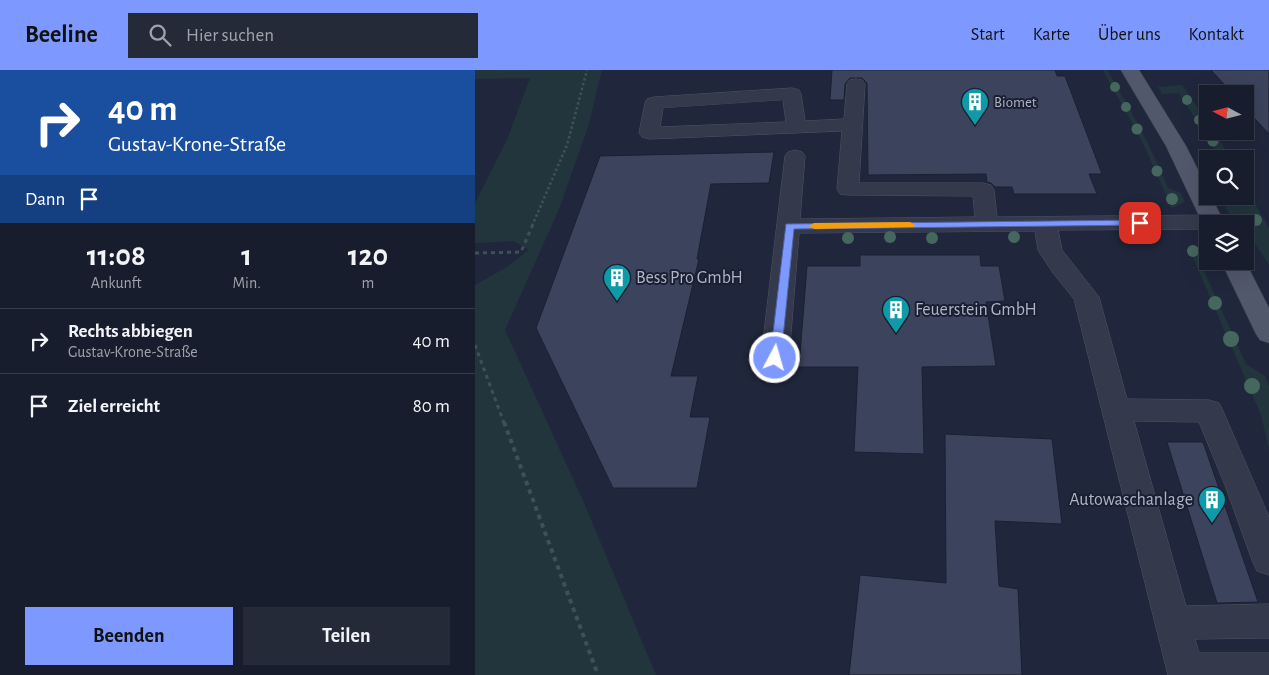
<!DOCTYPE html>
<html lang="de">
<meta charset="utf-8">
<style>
:root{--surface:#181d2d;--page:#252a39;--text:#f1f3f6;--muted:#9fa2aa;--line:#363b49;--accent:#7d99ff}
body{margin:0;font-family:"Alegreya Sans",sans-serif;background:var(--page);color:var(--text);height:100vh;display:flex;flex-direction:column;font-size:19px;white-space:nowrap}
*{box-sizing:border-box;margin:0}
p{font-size:16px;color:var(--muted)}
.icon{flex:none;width:28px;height:28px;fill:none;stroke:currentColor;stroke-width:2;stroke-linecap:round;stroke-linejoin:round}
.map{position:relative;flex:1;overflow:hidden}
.panel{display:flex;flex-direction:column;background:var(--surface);width:475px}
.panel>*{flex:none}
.hud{background:#1a4fa0;color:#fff;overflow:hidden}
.needle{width:32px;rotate:277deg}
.buttons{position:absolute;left:724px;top:15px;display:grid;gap:10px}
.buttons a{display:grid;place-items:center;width:55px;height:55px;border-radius:0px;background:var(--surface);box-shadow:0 5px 20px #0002,0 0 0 1px var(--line);font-size:25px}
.pin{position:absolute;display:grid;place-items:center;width:42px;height:42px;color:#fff;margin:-21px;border-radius:10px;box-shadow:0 2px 8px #0006}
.me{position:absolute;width:55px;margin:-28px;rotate:6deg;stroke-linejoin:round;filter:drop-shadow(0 0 4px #0008)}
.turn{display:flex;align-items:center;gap:18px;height:105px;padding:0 25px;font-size:22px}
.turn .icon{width:65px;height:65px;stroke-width:2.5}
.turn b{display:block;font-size:35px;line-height:42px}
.then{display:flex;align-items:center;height:48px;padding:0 25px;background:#0003;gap:10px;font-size:19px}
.eta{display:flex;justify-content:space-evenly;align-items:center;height:85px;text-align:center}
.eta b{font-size:30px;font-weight:600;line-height:35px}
.primary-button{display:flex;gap:10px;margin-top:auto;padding:10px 25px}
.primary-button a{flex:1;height:58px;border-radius:0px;background:var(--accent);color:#111;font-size:20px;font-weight:600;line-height:58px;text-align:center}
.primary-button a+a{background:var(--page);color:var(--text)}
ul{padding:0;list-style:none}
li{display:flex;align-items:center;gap:15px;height:65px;padding:0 25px;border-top:1px solid var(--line)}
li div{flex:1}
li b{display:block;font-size:19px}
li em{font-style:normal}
header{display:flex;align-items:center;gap:30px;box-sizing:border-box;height:70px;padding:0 25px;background:var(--accent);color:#111}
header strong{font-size:24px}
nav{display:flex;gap:28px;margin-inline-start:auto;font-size:18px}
.search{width:350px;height:45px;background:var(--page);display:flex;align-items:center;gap:12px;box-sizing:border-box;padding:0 18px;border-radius:0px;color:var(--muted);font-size:19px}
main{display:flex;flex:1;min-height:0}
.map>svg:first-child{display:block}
.green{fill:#22353d}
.building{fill:#3c435d;stroke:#1b2133}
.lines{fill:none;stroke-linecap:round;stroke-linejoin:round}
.minor-casing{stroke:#4f5467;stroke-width:1}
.major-casing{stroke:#3d4355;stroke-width:1}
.path-far2{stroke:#3d5157;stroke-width:2.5;stroke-dasharray:2.5 2.5;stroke-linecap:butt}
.path-far1{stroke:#3d5157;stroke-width:3;stroke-dasharray:4 4;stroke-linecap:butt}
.path{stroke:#3d5157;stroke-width:4;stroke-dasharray:4.5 4.5;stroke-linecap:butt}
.minor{fill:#343a4c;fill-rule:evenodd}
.major{fill:#52586c;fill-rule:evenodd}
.tree{fill:#45675e}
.route{fill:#7d99ff;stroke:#5163a6}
.slow{fill:#f59e0b}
.labels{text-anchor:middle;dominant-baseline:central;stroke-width:4;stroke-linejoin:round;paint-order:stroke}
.far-poi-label{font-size:15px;fill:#afb4c8;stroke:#1a1f31;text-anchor:start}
.poi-label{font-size:18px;fill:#afb4c8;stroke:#1a1f31;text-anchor:start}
</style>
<header>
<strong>Beeline</strong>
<div class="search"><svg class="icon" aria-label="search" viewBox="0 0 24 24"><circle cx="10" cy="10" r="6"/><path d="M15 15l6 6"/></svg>Hier suchen</div>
<nav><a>Start</a><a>Karte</a><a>Über uns</a><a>Kontakt</a></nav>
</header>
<main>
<section class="panel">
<div class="hud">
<div class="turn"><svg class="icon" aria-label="right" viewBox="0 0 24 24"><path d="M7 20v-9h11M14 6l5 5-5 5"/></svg><div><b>40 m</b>Gustav-Krone-Straße</div></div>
<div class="then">Dann<svg class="icon" aria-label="arrive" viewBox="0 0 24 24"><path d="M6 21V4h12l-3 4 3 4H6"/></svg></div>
</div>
<div class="eta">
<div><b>11:08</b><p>Ankunft</p></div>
<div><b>1</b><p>Min.</p></div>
<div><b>120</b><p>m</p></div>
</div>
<ul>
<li><svg class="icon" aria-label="right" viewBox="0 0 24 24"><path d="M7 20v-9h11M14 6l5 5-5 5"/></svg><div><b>Rechts abbiegen</b><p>Gustav-Krone-Straße</p></div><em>40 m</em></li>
<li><svg class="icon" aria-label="arrive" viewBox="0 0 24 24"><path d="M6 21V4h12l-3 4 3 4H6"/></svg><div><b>Ziel erreicht</b></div><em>80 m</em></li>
</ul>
<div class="primary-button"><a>Beenden</a><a>Teilen</a></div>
</section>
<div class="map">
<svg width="794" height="605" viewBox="0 0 794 605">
<rect width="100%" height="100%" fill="#20273c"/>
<g class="green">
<polygon points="0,0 127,0 113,57 84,139 30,260 109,433 181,605 0,605 0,215 32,197 54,180 39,171 0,173 0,133 32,70 55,8 0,9"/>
<path d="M628,0H632C655,38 676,77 693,118L706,123L710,132L697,138L667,71Z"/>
<polygon points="707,15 732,51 732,61 739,61 756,89 745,89 704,23 687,24 683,17"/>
<polygon points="770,116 794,158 794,195 781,175 770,164 770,154 762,154 750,137 767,129 766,126 770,126"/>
<polygon points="713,176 731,180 723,188 771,294 790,306 794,316 794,380 786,345"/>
</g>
<g class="building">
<polygon points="357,0 580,0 582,6 590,6 627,104 614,104 622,124 539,124 537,117 520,117 516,113 512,112 511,104 393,105 392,13 387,8 375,8 370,14 369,30 355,30"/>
<polygon points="736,0 794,0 794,64 770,38 770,24 758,24"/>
<polygon points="299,82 294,113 236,114 222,189 224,189 196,306 223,306 215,347 235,347 222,418 138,418 61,258 125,86"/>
<polygon points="385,185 505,185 506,196 524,196 530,231 511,232 521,296 447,297 449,384 379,382 383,297 324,297 332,196 385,196"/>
<polygon points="470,364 577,369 587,454 520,451 524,516 543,519 547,605 374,605 385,505 471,513"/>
<polygon points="692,372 728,372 783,532 742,533"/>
</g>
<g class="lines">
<defs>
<path id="minor" d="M381,9L387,10L390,14L384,113H508L516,115L519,120L522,147L739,145L747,147L750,152L749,154H732V159L583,160L587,180L624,227L652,329L734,330L744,333L748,341L794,447V505L782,501L777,490L750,415L724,352L659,351L711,536L794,534V568L720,569L724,583H794V605H693L599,229L578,203L563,180L560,161L324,163L314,288L310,295L300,298L290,295L286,288L310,86L313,82L320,80L327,82L330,86L325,149L500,147L498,126L373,125L365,124L362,119L367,61L174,69L167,67L164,63L170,33L172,29L179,27L317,18L324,20L326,24L330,51L369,49L372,14L375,10ZM308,30L311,52L185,57L188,38Z"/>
<g id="major">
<polygon points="646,0 664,0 711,76 732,118 732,126 736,126 750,154 732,154 732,159 728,154 691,76"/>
<polygon points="746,191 770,191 794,238 794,273 785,270 781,264"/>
</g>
</defs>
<use href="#minor" class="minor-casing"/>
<use href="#major" class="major-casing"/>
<polyline class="path-far2" points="57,156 92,75 112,0"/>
<g class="path-far1">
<polyline points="0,183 46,182 58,154"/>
<polyline points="0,275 29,353"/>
</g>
<polyline class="path" points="29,352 123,605"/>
<use href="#minor" class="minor"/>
<use href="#major" class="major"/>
</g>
<g class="tree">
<circle cx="640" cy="17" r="5"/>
<circle cx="712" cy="30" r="5"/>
<circle cx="651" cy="37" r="5"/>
<circle cx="724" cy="50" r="5"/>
<circle cx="662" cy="59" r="5.5"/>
<circle cx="738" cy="71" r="5.5"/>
<circle cx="682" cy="101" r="5.5"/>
<circle cx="697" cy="129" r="6"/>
<circle cx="781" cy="150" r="6"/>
<circle cx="415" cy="167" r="6"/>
<circle cx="539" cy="167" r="6"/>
<circle cx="668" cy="167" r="6"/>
<circle cx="373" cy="168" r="6"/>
<circle cx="457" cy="168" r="6"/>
<circle cx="718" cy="181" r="6"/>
<circle cx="740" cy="233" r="7"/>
<circle cx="756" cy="269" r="8"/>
<circle cx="777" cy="316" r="8"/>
</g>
<polygon class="route" points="665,150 670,153 669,155 319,159 306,288 300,292 295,288 311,154"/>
<polygon class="slow" points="435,152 440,155 439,157 339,159 334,156 339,153"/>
<defs>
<symbol id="building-pin" viewBox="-11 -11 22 30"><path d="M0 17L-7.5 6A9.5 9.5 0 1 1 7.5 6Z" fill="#0f9aa8" stroke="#1a1f31"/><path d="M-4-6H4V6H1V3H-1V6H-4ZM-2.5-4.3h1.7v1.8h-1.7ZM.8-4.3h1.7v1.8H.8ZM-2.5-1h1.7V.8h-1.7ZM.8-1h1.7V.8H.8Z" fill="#fff"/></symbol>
</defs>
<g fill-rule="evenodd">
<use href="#building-pin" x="484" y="16" width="32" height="43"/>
<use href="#building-pin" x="126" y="192" width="32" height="43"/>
<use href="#building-pin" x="405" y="224" width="32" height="43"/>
<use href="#building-pin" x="721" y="414" width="32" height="43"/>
</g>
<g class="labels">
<g class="far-poi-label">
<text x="519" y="32">Biomet</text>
</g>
<g class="poi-label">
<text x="161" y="208">Bess Pro GmbH</text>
<text x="440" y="240">Feuerstein GmbH</text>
<text x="718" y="430" text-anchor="end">Autowaschanlage</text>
</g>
</g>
</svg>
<div class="buttons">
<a><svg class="needle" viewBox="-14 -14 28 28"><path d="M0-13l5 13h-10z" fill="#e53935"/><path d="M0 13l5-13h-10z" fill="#9fa2aa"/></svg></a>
<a><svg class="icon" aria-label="search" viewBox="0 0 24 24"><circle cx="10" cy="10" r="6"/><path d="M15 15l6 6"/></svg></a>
<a><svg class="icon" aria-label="layers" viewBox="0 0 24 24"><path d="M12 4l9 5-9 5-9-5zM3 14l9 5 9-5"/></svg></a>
</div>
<div class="pin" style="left:665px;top:153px;background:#d93025"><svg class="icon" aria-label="arrive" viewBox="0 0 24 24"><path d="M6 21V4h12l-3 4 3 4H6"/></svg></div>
<svg class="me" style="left:300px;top:288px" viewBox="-20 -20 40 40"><circle r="17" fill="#7d99ff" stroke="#fff" stroke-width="3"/><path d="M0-11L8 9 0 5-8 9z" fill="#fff"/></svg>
</div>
</main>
